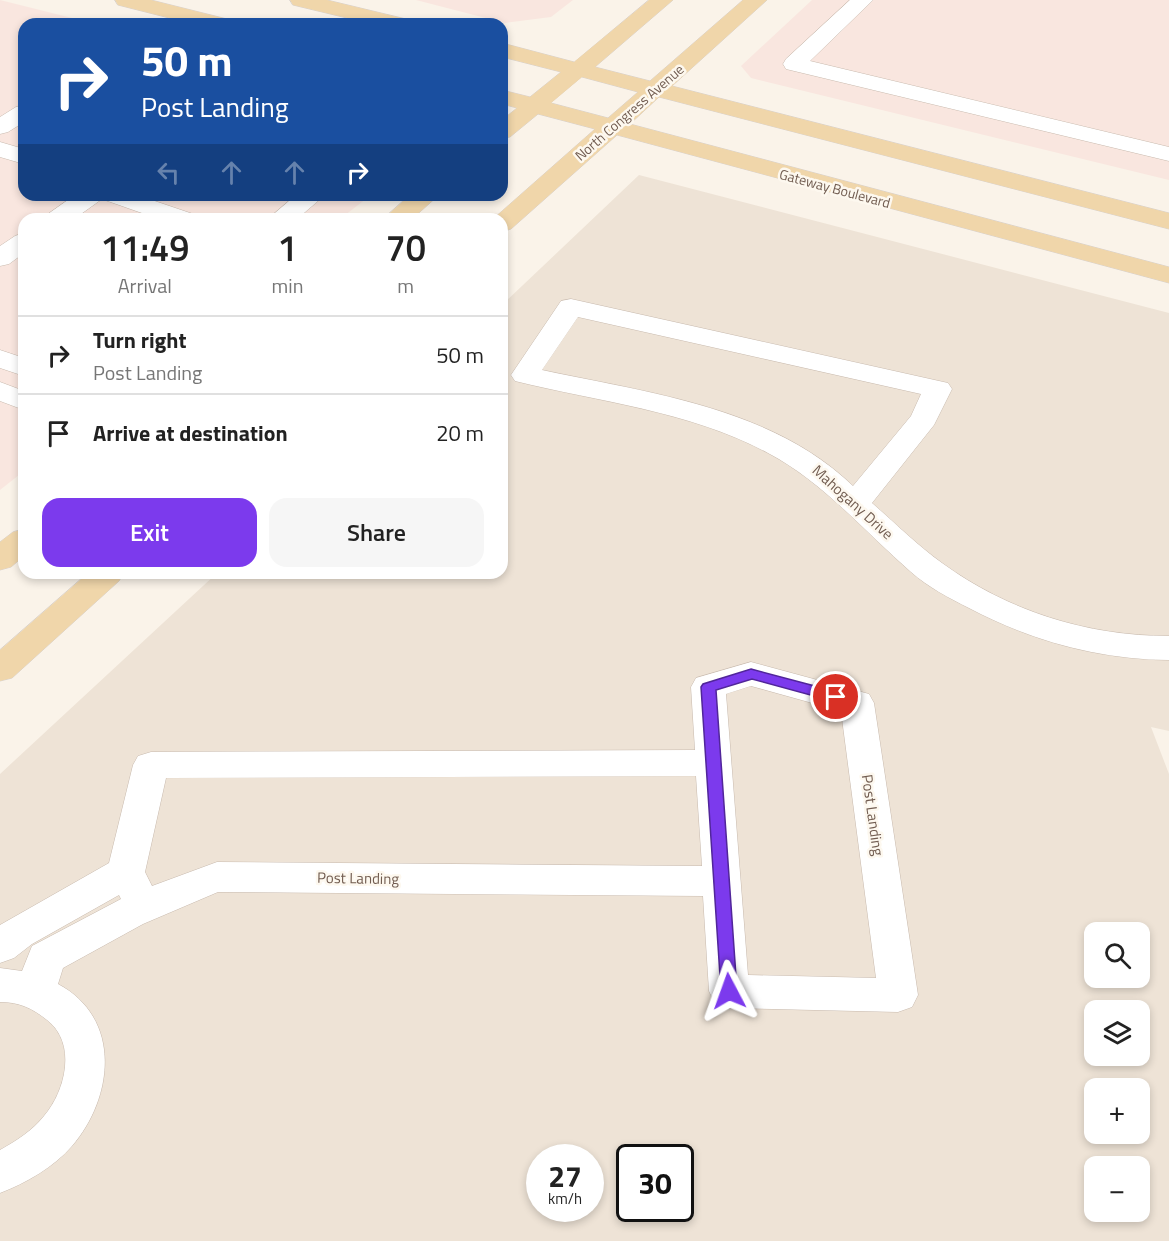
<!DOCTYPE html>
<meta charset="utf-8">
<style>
:root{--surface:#fff;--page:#f6f6f6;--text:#222;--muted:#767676;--line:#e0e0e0;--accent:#7c3aed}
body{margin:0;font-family:"Titillium Web",sans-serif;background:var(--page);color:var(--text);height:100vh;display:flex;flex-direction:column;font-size:22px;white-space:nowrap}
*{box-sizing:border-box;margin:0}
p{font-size:20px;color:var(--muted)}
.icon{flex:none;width:33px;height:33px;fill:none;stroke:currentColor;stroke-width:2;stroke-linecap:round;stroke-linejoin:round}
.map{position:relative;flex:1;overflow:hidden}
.sheet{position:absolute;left:18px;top:213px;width:490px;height:366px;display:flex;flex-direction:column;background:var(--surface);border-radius:18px;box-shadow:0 3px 9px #0003}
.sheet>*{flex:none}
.top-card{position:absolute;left:18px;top:18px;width:490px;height:183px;border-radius:18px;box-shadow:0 3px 9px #0003;background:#1a4fa0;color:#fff;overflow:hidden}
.tools{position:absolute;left:1084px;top:922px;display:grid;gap:12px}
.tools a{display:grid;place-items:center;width:66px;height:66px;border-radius:12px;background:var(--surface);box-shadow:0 3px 9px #0003;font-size:30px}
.speed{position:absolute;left:526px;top:1144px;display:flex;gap:12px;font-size:30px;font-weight:700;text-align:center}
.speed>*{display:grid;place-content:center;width:78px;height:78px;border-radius:50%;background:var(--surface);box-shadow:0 3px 9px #0003;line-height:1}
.speed small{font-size:15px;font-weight:400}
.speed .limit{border:3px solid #111;border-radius:9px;background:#fff;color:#111}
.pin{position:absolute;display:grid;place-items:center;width:51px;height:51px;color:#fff;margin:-26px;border:3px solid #fff;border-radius:50%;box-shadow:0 2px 6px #0007}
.me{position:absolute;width:66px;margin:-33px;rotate:356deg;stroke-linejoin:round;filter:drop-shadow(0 0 4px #0008)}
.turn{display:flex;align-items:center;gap:21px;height:126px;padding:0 24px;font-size:27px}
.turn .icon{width:78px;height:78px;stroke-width:2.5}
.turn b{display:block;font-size:42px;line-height:51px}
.lanes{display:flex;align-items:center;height:57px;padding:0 24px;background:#0003;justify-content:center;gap:30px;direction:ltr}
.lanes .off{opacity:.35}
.eta{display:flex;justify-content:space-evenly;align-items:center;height:102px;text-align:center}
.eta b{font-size:36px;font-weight:600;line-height:42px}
.action{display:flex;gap:12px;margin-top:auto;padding:12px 24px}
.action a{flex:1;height:69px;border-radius:18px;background:var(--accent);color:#fff;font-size:24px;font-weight:600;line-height:69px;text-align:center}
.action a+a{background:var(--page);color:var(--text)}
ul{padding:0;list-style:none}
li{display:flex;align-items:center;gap:18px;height:78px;padding:0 24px;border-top:2px solid var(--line)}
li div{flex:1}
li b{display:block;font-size:22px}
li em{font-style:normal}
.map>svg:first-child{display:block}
.residential{fill:#eee3d6;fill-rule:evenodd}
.commercial{fill:#f9e6df}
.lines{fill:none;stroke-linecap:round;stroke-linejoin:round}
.minor-casing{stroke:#c8baae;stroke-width:1}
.major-casing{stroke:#d7d1ce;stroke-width:1}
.minor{fill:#fff;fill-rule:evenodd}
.major{fill:#f0d6aa;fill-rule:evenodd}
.route{fill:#7c3aed;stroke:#51269a;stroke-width:1.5}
.labels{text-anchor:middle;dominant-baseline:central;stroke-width:5;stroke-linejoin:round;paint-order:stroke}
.far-street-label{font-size:14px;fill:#715c50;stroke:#fdf8ef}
.street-label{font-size:15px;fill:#715c50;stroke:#fdf8ef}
</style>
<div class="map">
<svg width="1169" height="1241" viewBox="0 0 1169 1241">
<rect width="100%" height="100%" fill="#faf3e9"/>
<path class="residential" d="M639,175L1169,313V731L1151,727L1169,774V1241H0V774L217,573H502L503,304ZM1095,933H1140V978H1095ZM1095,1011H1140V1056H1095ZM1095,1089H1140V1134H1095ZM540,1158H591V1209H540ZM630,1158H681V1209H630ZM1095,1167H1140V1212H1095Z"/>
<g class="commercial">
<polygon points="0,0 96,24 24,24 24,195 371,195 340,219 24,219 24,471 0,490"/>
<polygon points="416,0 573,0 551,17 505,23"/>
<polygon points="812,0 1169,0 1169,180 751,78 741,66"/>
</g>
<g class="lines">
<defs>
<g id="minor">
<polygon points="850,0 873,0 810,61 1169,147 1169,161 786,69 783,64 786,59"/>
<polygon points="24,105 24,122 8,132 0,134 0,117 16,107"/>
<polygon points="0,142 24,149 24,164 0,157"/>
<polygon points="75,195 137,195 193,214 197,219 159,219 102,199 74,219 44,219 48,214"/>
<polygon points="296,195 325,195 297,219 268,219"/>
<polygon points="24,233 24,253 9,264 0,266 0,246 15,236"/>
<path d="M571,299L948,383L952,389L934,425L872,503C895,523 917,545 942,563C1008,611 1087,636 1169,636V660C1097,659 1032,641 969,608C949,598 928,587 911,572C864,531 823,482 768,453C690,411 600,402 515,381L511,375L561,301ZM578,317L921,394L911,416L853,486C771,407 649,393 542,370Z"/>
<polygon points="0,350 24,358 24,376 0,368"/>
<polygon points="0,382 24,391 24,410 0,401"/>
<path d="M751,662L869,694L874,703L918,995L912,1007L898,1012L729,1008L715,1003L709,991L703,896L218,892L143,924L63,968L58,984C122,1018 114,1097 72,1146C54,1167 26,1183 0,1193V1150C16,1141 32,1131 44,1116C66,1090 77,1043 47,1020C32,1008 19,1002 0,1002V968L22,971L32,946L121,899L119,895L32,944L14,958L0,963V925L109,863L133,765L138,756L151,752L695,750L691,687L696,678ZM751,686L841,711L876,978L748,975L726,694ZM696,776L702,866L217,862L152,886L145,872L166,778Z"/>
</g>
<g id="major">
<polygon points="115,0 151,0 227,19 230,24 193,24 118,5"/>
<polygon points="290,0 327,0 406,19 409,24 372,24 293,5"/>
<path d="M649,0H673L595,67L650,81L743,0H767L672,86L1169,213V229L659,97L630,124L1169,267V283L617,135L511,229L502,232V219H493L595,129L538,114L510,137L502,139V120L517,108L502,104V90L530,97L561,72L502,57V43L574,62ZM582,77L638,92L608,118L551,103Z"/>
<polygon points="410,195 439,195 412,219 383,219"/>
<polygon points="24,529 24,556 11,567 0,570 0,542 13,532"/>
<polygon points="88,573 124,573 119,581 12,678 0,681 0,650"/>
</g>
</defs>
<use href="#minor" class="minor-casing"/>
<use href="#major" class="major-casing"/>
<use href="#minor" class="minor"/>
<use href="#major" class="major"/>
</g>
<polygon class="route" points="751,669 841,693 843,697 836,702 752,679 716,690 737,991 735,996 729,998 723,996 721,991 701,687 703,684"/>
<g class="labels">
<g class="far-street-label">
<text transform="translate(629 112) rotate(-41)">North Congress Avenue</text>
<text transform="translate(835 188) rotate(15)">Gateway Boulevard</text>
</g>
<g class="street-label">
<text transform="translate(853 502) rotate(42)">Mahogany Drive</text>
<text transform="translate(873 815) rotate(82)">Post Landing</text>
<text transform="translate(358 878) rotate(1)">Post Landing</text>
</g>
</g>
</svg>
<div class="tools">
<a><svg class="icon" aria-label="search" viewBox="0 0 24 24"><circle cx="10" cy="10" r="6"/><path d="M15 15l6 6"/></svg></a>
<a><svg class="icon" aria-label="layers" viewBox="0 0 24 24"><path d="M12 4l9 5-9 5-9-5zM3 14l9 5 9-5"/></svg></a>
<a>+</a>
<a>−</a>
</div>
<div class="speed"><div>27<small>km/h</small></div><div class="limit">30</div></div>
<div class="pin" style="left:836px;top:697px;background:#d93025"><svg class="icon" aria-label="arrive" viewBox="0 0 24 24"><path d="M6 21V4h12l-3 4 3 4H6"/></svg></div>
<svg class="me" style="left:729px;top:991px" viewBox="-20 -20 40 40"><path d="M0-17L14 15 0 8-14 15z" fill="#7c3aed" stroke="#fff" stroke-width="4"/></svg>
<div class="top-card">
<div class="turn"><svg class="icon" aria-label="right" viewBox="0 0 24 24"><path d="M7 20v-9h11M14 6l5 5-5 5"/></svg><div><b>50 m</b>Post Landing</div></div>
<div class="lanes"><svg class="icon off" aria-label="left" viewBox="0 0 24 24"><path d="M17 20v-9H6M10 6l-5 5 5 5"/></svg><svg class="icon off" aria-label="ahead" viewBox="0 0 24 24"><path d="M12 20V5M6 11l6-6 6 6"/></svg><svg class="icon off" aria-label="ahead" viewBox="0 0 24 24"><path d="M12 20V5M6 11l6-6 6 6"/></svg><svg class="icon" aria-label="right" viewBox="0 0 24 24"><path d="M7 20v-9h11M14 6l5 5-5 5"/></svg></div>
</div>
<section class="sheet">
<div class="eta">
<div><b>11:49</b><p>Arrival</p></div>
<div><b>1</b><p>min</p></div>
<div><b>70</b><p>m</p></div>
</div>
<ul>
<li><svg class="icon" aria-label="right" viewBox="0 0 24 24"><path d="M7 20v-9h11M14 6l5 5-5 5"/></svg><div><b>Turn right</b><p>Post Landing</p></div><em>50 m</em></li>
<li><svg class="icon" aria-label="arrive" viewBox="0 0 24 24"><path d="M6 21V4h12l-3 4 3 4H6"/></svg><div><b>Arrive at destination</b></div><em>20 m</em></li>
</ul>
<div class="action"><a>Exit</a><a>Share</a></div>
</section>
</div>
